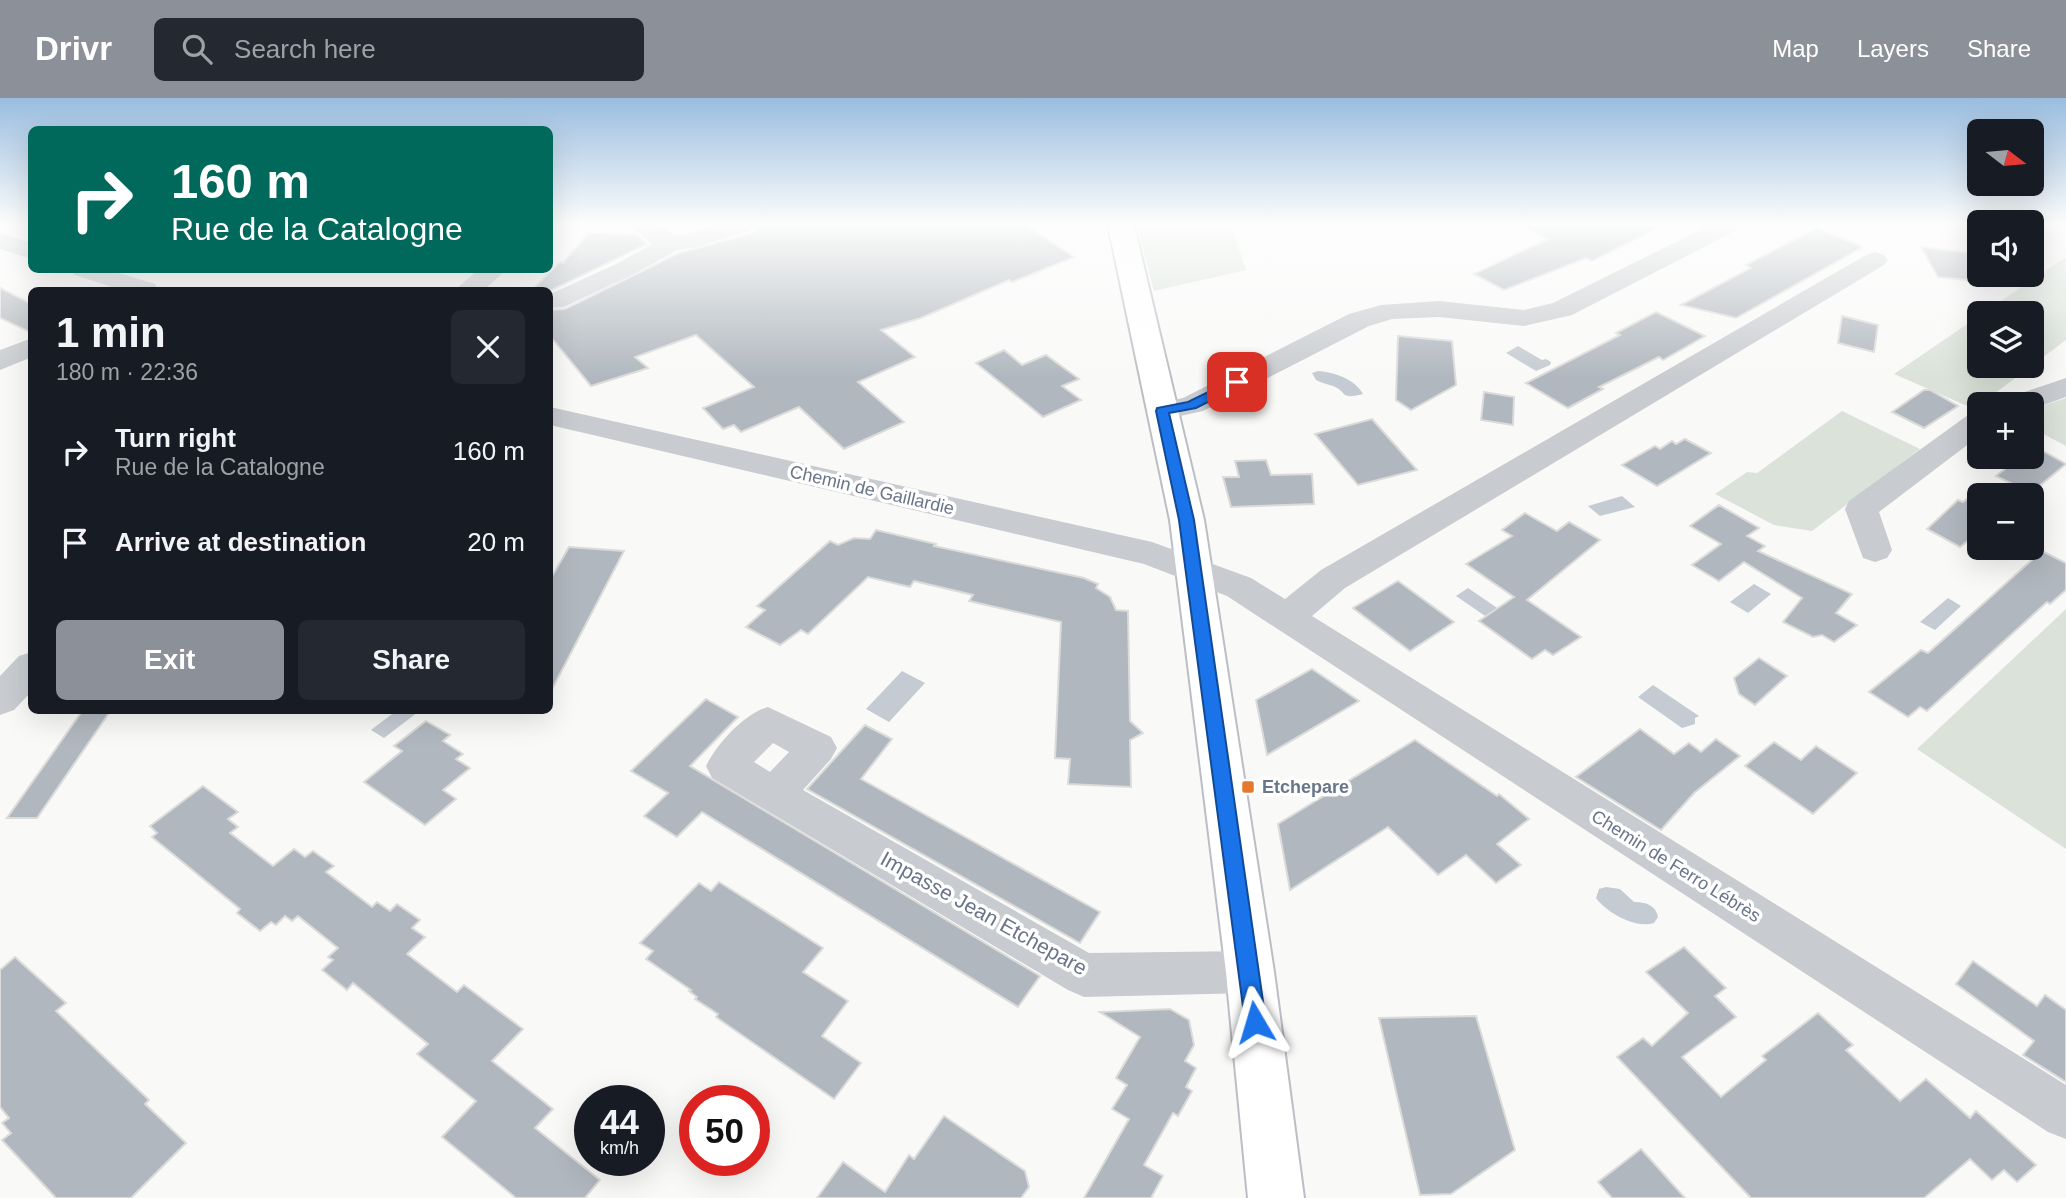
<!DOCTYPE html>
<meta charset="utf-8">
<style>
:root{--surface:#171b24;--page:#242831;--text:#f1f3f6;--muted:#9ea1a6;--accent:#8c9099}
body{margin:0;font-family:Arial,sans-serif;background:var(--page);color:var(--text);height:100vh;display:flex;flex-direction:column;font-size:26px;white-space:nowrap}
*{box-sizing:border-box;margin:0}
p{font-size:23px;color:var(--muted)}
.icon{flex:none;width:38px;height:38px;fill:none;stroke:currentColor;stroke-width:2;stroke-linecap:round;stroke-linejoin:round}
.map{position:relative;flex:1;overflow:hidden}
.details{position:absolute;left:28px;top:189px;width:525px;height:427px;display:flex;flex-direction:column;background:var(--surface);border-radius:10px;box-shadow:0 7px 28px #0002}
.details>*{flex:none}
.top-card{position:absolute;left:28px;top:28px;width:525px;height:147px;border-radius:10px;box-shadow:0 7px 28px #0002;background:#00695c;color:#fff;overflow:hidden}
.needle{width:46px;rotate:106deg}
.buttons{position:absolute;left:1967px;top:21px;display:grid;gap:14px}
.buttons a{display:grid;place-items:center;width:77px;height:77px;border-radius:10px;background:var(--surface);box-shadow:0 7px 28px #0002;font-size:35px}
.speed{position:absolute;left:574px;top:987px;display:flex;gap:14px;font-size:35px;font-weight:700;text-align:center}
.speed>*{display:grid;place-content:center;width:91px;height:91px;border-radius:50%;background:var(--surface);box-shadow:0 7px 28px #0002;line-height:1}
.speed small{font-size:18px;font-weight:400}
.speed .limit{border:10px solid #d22;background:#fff;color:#111}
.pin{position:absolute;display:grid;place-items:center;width:60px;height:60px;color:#fff;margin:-30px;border-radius:14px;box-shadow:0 4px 10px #0006}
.me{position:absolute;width:77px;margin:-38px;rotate:353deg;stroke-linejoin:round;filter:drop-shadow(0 0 5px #0008)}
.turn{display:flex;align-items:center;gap:24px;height:147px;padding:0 28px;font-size:32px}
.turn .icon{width:91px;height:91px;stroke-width:2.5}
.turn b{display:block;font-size:49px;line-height:60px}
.round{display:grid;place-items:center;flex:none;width:74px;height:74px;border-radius:10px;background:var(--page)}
.head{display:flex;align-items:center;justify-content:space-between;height:119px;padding:0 28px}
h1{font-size:42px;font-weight:700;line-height:52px}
.primary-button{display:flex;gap:14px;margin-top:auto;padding:14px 28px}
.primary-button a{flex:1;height:80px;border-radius:10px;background:var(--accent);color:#fff;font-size:28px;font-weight:700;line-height:80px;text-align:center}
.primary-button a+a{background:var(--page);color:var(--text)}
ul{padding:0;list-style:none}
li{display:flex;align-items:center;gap:21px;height:91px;padding:0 28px}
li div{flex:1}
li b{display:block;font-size:26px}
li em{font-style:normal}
header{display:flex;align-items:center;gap:42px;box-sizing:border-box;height:98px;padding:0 35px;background:var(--accent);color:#fff}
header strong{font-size:33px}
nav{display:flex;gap:38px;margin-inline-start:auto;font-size:24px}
.search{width:490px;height:63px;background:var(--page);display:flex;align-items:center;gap:18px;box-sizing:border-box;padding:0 24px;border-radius:10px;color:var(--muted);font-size:26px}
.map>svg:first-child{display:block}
.green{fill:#dae2d9}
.water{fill:#c5cbd2}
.building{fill:#b0b7be;stroke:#dbdcda;stroke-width:2}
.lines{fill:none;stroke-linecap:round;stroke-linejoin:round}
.major-casing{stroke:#bbbec3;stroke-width:4}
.minor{fill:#c8cbcf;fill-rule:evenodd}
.major{fill:#fff;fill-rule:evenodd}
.route{fill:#1a73e8;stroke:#114b97;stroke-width:2}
.poi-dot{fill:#e4782d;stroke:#fff;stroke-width:2.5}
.labels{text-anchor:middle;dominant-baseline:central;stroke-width:7;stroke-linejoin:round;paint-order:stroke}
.street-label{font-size:18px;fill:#697589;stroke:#fff}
.poi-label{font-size:18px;font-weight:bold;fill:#697589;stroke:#fff;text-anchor:start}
.near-street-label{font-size:21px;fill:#697589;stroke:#fff}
</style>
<header>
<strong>Drivr</strong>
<div class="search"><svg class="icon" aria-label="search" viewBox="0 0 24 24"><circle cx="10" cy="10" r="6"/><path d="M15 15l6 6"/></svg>Search here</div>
<nav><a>Map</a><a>Layers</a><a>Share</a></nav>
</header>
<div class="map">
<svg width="2066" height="1100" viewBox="0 0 2066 1100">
<rect width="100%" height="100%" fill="#f9faf8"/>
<g class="green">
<polygon points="1137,127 1231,127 1246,172 1154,193"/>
<polygon points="2066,159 2066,242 1974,311 1894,276 1979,218 1979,268 2032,268 2032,215 1983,215"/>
<polygon points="2066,300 2066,348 2032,330 2032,311"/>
<polygon points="1842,313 1920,351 1812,433 1774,427 1715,396 1747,374 1757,375"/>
<polygon points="2066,511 2066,751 1917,651"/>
</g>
<g class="water">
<polygon points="1518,248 1542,262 1546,261 1551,264 1550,267 1536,273 1506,255"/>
<path d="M1318,273C1334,274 1355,281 1363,296C1339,302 1348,294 1333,288C1327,286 1322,285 1316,282L1312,275Z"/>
<polygon points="1622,398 1635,409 1600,418 1588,408"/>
<polygon points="1754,486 1771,496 1748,515 1730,504"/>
<polygon points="1468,490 1503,514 1491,522 1456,498"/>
<polygon points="1948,500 1961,508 1935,532 1920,524"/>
<polygon points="902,573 925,585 889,624 866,611"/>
<polygon points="1653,587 1699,618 1695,620 1695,626 1682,630 1638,599"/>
<polygon points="396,613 418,614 384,640 371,632"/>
<path d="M1606,789L1620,791L1634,804C1645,804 1656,807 1658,819L1654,825C1636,831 1607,815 1596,800L1599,791Z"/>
</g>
<g class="building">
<polygon points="758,127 1026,127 1074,159 1012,184 1009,182 921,220 881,232 915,259 858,284 904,324 844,351 799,309 741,334 734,327 723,331 703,310 754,289 696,237 635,259 648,270 591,288 550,238 550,212 565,211 679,155 753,135"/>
<polygon points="1518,127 1664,127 1592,163 1586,160 1504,192 1474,176 1548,141"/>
<polygon points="1817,130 1863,149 1736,220 1681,207 1751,170 1746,167"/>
<polygon points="589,134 637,137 647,146 550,193 533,191 560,164 563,165"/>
<polygon points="1921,149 1979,156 1979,174 1967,182 1938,179"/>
<polygon points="0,190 32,206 32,235 0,220"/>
<polygon points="1656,214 1705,238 1663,262 1659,259 1599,289 1603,291 1568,310 1526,285 1620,237 1616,235"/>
<polygon points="1842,218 1878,227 1874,254 1838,245"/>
<polygon points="1398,238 1452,243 1456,287 1411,312 1396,302"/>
<polygon points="1004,252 1022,267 1046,257 1079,281 1062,288 1081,302 1043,319 976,265"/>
<polygon points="1924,292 1930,292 1958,308 1924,330 1892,314"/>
<polygon points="1484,294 1514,299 1513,327 1481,322"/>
<polygon points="1372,321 1417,372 1358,387 1315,336"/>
<polygon points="1685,341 1711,355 1657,388 1622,367 1655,348 1660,351 1672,343 1676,346"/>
<polygon points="2034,348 2066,366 2031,395 1996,378 2020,359 2032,359"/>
<polygon points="1266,362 1271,377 1312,376 1314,406 1231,409 1223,379 1239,379 1235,363"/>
<polygon points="1979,391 1979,434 1960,449 1927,431 1958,402 1963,404"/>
<polygon points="1719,407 1759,430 1747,438 1765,448 1758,453 1852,496 1836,515 1857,527 1834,544 1822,537 1813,539 1783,524 1802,500 1744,464 1719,483 1692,467 1721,446 1690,428"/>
<polygon points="1525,415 1557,433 1569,424 1600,442 1527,502 1581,539 1553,557 1545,552 1532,561 1479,523 1514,499 1466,466 1512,438 1502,432"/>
<polygon points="876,432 936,446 934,448 1084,480 1098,486 1096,490 1110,499 1116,512 1128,513 1130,623 1143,635 1130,642 1131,689 1068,686 1070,661 1055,660 1061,524 969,503 973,497 914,483 910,489 868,479 808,536 801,532 780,547 746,529 765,512 757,508 830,443 838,447 854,440 870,441"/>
<polygon points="569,449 624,453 550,595 550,482"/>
<polygon points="2042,453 2066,465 2066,492 2050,506 2047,504 1927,613 1920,609 1908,619 1869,594 1921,552 1928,555"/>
<polygon points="1398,483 1454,524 1410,553 1353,510"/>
<polygon points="1759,560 1787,578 1755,607 1739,596 1734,580"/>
<polygon points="1312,571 1359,603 1267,657 1256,602"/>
<polygon points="706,601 738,619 690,668 1040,878 1018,909 702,714 677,739 644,718 668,695 631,673"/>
<polygon points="83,612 111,612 37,720 7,720"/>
<polygon points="426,623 450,637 443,643 463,656 456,661 470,670 443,692 456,701 425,727 364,684 402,653 394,648"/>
<polygon points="865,627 892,641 861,681 1100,814 1080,845 807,691"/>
<polygon points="1640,631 1674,656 1689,645 1701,654 1716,641 1740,658 1694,695 1661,732 1576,679"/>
<polygon points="1415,642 1497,698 1499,696 1529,721 1497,746 1521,767 1496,785 1466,757 1438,777 1388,729 1290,792 1278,726"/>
<polygon points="1774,644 1801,662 1816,648 1857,675 1813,716 1745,668"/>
<polygon points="203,688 238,714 228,721 238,729 230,735 273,768 294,751 305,759 313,753 334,768 326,774 372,809 377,804 390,813 397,806 420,822 412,830 425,839 407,856 457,894 464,887 523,931 492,963 553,1011 535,1030 600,1082 585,1100 516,1100 442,1039 476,1003 417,956 428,946 353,885 347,892 322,872 333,862 328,859 338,850 298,818 292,823 285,818 276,827 271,824 260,833 237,815 240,811 152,739 157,735 150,728"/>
<polygon points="719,784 823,850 803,874 848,903 822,938 861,965 834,1001 716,919 718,916 695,901 697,899 689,893 691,892 646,861 653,853 640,845 699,785 711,793"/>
<polygon points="1684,849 1726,890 1715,898 1736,919 1682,959 1721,999 1766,962 1762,958 1818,915 1853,947 1846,952 1900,1003 1926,981 1970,1020 1976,1013 2036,1067 2017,1084 2004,1072 1992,1082 1970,1061 1924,1100 1751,1100 1617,959 1643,940 1652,948 1688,915 1646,874"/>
<polygon points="15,859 66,905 56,913 149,1002 145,1006 186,1045 131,1100 56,1100 2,1042 11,1035 2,1025 9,1020 0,1009 0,872"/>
<polygon points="1973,863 2037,908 2045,897 2066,912 2066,984 2023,957 2034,943 1956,886"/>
<polygon points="1170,911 1189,922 1194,947 1185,963 1196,970 1186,989 1192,993 1178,1018 1173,1015 1144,1067 1163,1078 1151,1100 1084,1100 1129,1021 1112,1011 1127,987 1116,980 1140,939 1100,914"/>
<polygon points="1476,918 1515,1052 1451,1096 1420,1097 1379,920"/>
<polygon points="944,1018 1025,1073 1029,1089 1021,1100 817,1100 843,1064 885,1094 909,1057 914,1061"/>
<polygon points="1641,1051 1685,1100 1612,1100 1598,1084"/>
</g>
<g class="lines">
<defs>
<polygon id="major" points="1108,127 1134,127 1204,422 1274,874 1304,1100 1248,1100 1226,874 1170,422"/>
</defs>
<use href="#major" class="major-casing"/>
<g class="minor">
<polygon points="629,127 656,127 674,136 686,136 719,127 755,127 752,132 697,149 678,152 634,176 564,209 550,210 550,196 616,166 652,146"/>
<polygon points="1710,127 1740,127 1737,132 1572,217 1524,228 1439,219 1392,221 1369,228 1203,313 1162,322 1151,319 1147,313 1151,307 1183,300 1349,216 1381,207 1439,203 1524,212 1553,205"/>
<polygon points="0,135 32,145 32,161 0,151"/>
<polygon points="1875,154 1884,157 1888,162 1884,167 1345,490 1312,518 2066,987 2066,1041 2048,1034 1227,498 1144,466 550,327 550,309 1152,444 1251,480 1285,501 1321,472 1866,157"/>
<polygon points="71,172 109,172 155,186 159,192 121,192 75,177"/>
<polygon points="478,172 506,172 484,192 455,192"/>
<polygon points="32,240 32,259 0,272 0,252"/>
<polygon points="2066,280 2066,299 2032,311 2032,306 2003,306 2007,300"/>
<polygon points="1979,315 1979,338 1879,414 1892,452 1887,460 1875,464 1863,460 1845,411 1849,403 1968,317"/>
<polygon points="32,554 32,593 14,612 0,617 0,578 19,558"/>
<path d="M768,609L831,639L837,650L831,661L803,692L1089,855L1250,853L1266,859L1273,874L1266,889L1250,895L1084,899L1068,892L712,680L706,668C717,646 744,616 768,609ZM773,645L789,654L770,674L754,664Z"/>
</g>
<use href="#major" class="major"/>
</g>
<linearGradient id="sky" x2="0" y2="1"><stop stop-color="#9abddf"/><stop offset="0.45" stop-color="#fcfdfc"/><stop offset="1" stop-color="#fcfdfc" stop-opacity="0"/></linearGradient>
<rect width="2066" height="280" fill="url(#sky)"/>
<polygon class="route" points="1237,280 1242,281 1242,287 1196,310 1169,315 1194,422 1266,924 1263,931 1255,934 1248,931 1245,924 1179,422 1156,313 1157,310 1188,304"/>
<rect class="poi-dot" x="1241" y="682" width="14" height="14" rx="3.5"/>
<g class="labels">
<g class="street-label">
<text transform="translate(872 392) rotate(13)">Chemin de Gaillardie</text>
<text transform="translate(1676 768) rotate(32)">Chemin de Ferro Lébrès</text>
</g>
<g class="poi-label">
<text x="1262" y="689">Etchepare</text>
</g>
<g class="near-street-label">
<text transform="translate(984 815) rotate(29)">Impasse Jean Etchepare</text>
</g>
</g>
</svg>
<div class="buttons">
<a><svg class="needle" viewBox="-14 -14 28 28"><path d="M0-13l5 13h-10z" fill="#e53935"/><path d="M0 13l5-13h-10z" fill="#9ea1a6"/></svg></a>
<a><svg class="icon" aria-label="sound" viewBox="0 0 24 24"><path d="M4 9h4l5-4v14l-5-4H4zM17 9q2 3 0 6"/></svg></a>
<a><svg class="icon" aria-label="layers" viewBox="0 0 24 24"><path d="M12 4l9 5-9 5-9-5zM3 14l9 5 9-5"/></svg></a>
<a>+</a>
<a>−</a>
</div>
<div class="speed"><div>44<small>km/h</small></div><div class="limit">50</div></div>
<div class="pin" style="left:1237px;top:284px;background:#d93025"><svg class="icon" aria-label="arrive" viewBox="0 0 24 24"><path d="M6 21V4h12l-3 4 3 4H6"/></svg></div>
<svg class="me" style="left:1255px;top:924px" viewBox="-20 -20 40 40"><path d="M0-17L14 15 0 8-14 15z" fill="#1a73e8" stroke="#fff" stroke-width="4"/></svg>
<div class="top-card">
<div class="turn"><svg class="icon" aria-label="right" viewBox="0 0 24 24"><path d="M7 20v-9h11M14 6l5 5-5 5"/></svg><div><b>160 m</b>Rue de la Catalogne</div></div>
</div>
<section class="details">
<div class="head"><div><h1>1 min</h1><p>180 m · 22:36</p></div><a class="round"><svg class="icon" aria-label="close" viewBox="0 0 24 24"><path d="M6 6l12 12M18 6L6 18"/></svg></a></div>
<ul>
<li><svg class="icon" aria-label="right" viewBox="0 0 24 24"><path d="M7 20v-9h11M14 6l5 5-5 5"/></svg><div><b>Turn right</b><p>Rue de la Catalogne</p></div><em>160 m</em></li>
<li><svg class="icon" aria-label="arrive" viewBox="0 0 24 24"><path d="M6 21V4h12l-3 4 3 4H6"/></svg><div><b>Arrive at destination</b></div><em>20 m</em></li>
</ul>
<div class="primary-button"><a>Exit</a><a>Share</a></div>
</section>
</div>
